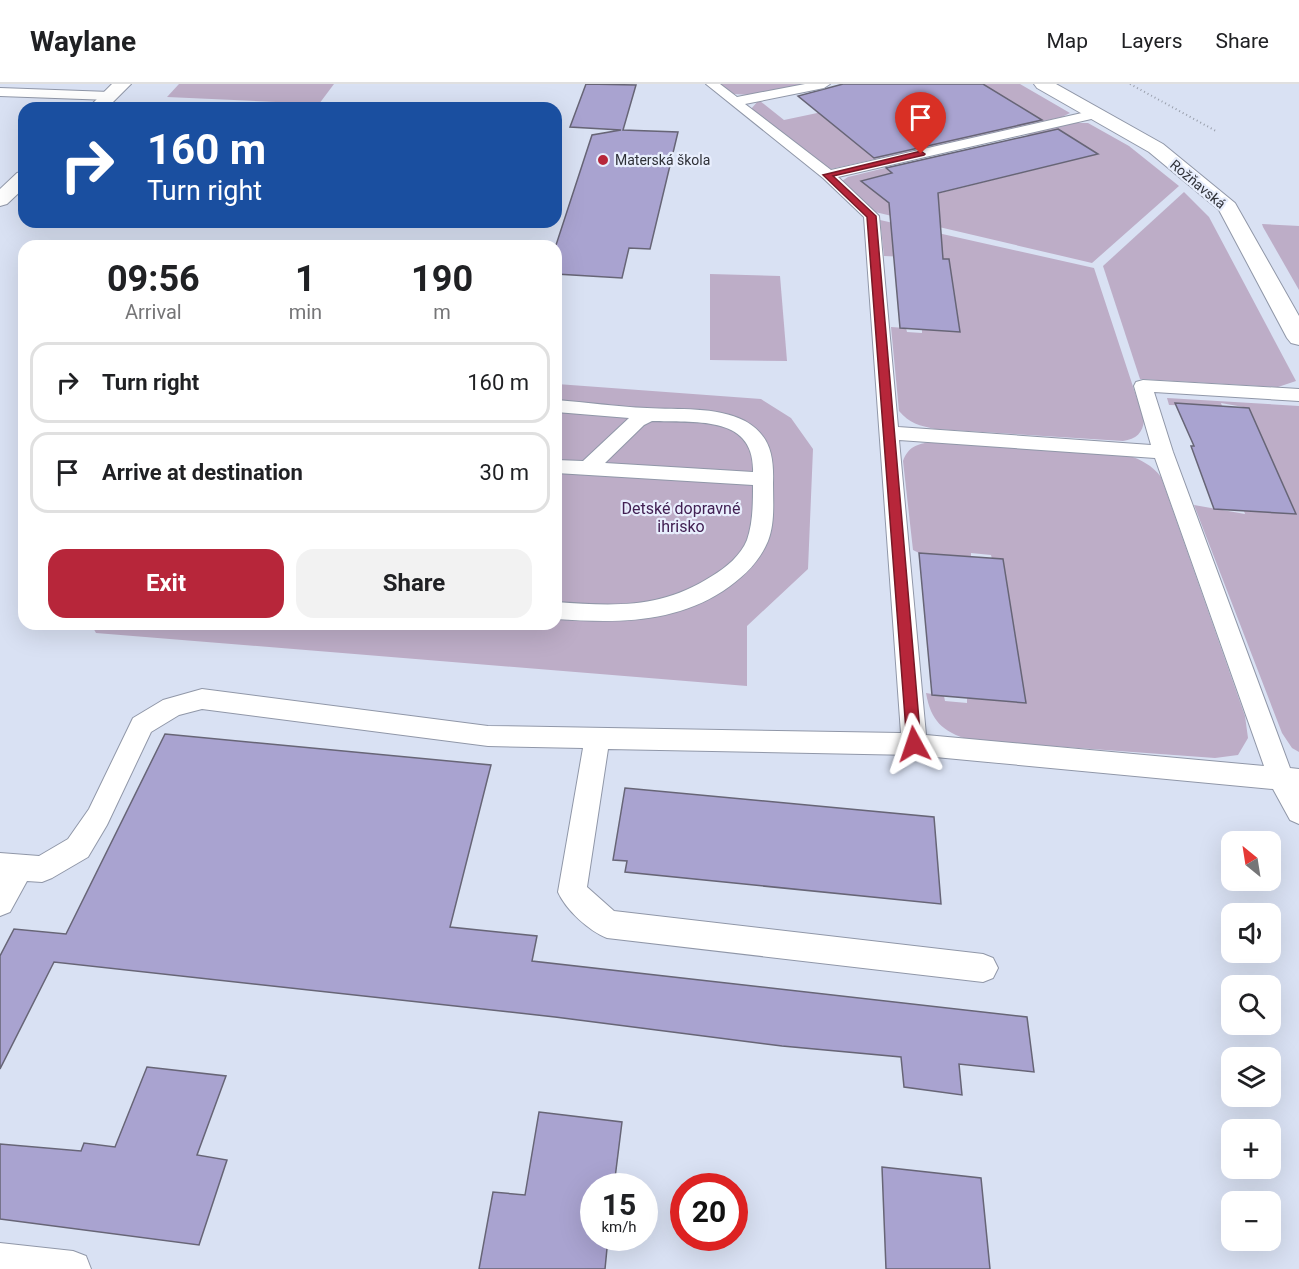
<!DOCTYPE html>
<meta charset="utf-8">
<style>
:root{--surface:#fff;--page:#f2f2f2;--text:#202124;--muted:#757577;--line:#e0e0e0;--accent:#b7263a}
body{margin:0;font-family:Roboto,sans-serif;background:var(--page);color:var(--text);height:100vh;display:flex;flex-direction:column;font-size:22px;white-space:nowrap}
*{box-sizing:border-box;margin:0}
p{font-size:20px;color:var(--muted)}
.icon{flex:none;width:33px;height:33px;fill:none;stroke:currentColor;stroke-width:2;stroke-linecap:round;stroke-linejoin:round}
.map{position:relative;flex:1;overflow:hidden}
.panel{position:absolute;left:18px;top:156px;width:544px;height:390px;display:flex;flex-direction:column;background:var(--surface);border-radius:18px;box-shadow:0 6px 24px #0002}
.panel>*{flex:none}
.top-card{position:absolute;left:18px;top:18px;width:544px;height:126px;border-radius:18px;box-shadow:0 6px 24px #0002;background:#1a4fa0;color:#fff;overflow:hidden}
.needle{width:39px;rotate:330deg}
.tools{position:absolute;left:1221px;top:747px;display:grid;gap:12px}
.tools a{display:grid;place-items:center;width:60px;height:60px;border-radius:12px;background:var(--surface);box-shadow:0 6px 24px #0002;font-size:30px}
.speed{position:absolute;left:580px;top:1089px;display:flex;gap:12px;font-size:30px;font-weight:700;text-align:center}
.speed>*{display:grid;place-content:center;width:78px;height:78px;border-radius:50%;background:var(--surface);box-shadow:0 6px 24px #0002;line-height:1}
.speed small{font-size:15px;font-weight:400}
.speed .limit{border:9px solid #d22;background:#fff;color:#111}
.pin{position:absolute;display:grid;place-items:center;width:51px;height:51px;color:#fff;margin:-62px -26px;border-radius:50% 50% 50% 0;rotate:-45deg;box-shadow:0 0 6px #0007}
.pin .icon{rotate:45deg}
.me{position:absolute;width:66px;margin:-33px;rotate:355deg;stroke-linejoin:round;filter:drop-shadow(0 0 4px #0008)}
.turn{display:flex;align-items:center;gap:21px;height:126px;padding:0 30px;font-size:27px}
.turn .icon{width:78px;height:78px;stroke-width:2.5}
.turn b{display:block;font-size:42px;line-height:51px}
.eta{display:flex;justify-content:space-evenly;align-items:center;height:102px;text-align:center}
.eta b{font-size:36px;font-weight:700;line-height:42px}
.button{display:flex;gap:12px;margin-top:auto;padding:12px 30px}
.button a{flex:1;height:69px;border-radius:18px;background:var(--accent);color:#fff;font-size:24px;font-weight:700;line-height:69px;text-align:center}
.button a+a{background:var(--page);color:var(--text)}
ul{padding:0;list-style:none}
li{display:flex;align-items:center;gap:18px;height:81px;margin:0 12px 9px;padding:0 18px;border:3px solid var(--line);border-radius:18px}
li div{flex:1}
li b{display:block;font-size:22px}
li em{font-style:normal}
header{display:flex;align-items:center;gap:36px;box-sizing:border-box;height:84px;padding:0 30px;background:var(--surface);border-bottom:2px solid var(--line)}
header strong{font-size:28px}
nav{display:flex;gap:33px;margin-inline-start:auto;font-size:21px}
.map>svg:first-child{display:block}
.green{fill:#bdadc7}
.building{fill:#a9a3d0;stroke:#676576;stroke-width:1.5}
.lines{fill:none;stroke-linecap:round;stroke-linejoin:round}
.lane-casing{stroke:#9097a8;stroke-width:2}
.street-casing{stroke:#9097a8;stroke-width:2}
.path{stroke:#989eab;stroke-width:2;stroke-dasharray:1 3;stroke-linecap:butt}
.lane{fill:#fff;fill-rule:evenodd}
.street{fill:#fff;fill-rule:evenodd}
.route{fill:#b7263a;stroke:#771926;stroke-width:1.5}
.poi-dot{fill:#b7263a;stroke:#e8eefd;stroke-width:2}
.labels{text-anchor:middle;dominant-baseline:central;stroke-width:4.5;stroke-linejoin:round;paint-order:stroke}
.far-poi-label{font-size:14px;fill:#2f3138;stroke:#e8eefd;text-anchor:start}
.far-street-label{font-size:14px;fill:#2f3138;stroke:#e8eefd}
.park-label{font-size:16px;fill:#422053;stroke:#e8eefd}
</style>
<header>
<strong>Waylane</strong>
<nav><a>Map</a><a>Layers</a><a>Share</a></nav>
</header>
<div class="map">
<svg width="1299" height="1185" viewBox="0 0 1299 1185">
<rect width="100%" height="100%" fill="#d9e1f3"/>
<g class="green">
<polygon points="179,0 334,0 319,20 167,13"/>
<polygon points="720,0 804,0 751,11 733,10"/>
<polygon points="955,0 1020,0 1070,29 1062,33 831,85 824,82 751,25 758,17 786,11 760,17 784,36"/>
<polygon points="1073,39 1088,39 1129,62 1179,102 1092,179 875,128 842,97 848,93 885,84 892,89 861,97 892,121 1097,70 1063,49 1035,55 1027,50"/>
<polygon points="1184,108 1209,133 1296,297 1278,303 1140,295 1103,182"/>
<path d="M880,136L1094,184L1144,336C1143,349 1136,355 1123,357L935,345C920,342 909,339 899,327L891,243L906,244L907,248L922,249V245L960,247L949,176L943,175L942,171L929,174L884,172Z"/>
<polygon points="1262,140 1299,142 1299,206 1263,143"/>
<polygon points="710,190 780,192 787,277 710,276"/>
<polygon points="557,300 761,315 791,334 813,365 808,485 747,542 747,602 96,549 91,540 556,540"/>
<polygon points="1167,314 1299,322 1299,668 1292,664 1282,649 1194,421 1245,430 1244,427 1296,429 1249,324 1221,319 1222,322 1169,321"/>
<path d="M931,358L1128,371C1141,376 1152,381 1161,393L1245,632L1248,654L1238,671L1215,674L969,656C942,647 931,637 926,609L944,612L945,617L967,619V614L1026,619L991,471L971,469V473L919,469L913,466L903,377C908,363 917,360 931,358Z"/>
</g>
<g class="building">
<polygon points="586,0 636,1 623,46 678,48 650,165 629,164 622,194 556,190 556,161 592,51 621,46 570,43"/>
<polygon points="843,0 983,0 1042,36 874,74 798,12"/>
<polygon points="1058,45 1098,70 938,109 943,175 949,175 960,248 900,244 889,119 861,97 892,89 886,84"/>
<polygon points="1175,319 1249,324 1296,430 1214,425 1191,362 1194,362"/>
<polygon points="919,469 1003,475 1026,619 932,611"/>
<polygon points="165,650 491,681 450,843 537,852 532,877 1027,933 1034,988 959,980 962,1011 904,1003 901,973 782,962 555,933 54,878 0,985 0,872 14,845 66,850"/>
<polygon points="625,704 934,733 941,820 625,788 627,777 613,776"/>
<polygon points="147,983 226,992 197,1071 227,1076 199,1161 0,1135 0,1060 81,1067 84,1059 115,1063"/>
<polygon points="539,1028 622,1038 614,1102 594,1102 594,1154 608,1154 605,1185 479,1185 493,1108 525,1111"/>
<polygon points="882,1083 981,1094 990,1185 886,1185"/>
</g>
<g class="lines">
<defs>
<g id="lane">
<path d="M706,0H720L737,13L805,0H830L824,4L745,20L831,86L1095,26L1100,27L1102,30L1100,33L838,93L879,132L898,343L1151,361L1134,302L1136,298L1143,296L1299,305V317L1154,308L1173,368L1290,684L1299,685V740L1290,736L1273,705L914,671L608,665L587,803L614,827L983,870L993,874L998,884L993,894L983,898L607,854C589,847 566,826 558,808L583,664L488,662L202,625L179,631L151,648L107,741L88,773L52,794L42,798L27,797L10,828L0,832V769L39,772L68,755L89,725L133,634L163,616L202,605L488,642L901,649L864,133L823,94ZM899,356L1155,374L1264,682L926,651Z"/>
<polygon points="0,4 110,8 116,12 110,16 0,12"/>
<path d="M556,316C587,318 617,323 647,324C678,326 716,322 745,337C770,351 774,372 773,399C773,418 775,439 768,457C759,479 742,494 723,507C672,540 615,539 556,535V518C615,522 661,525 712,492C726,484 741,471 747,456C753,439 753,419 753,401L556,389V376L583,377L629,334L556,328ZM652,337C693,339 755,330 753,388L605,379L644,341Z"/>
<polygon points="0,1159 73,1167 86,1172 91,1185 0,1185"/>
</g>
<g id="street">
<polygon points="112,0 131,0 107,24 88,24"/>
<polygon points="1034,0 1056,0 1163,60 1235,119 1299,232 1299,261 1291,259 1287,254 1219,126 1149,68 1037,4"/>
<polygon points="24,87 24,104 7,120 0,122 0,105 17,89"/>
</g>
</defs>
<use href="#lane" class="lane-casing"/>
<use href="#street" class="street-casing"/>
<polyline class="path" points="1130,0 1216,47"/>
<use href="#lane" class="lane"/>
<use href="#street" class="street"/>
</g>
<polygon class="route" points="921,67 925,70 924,71 833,92 876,132 921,660 919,664 909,664 907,660 867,133 823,91"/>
<circle class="poi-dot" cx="603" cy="76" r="6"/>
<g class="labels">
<g class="far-poi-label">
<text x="615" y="76">Materská škola</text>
</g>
<g class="far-street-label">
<text transform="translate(1198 100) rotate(40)">Rožňavská</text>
</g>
<g class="park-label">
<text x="681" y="424">Detské dopravné<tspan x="681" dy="18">ihrisko</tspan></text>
</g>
</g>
</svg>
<div class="tools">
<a><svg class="needle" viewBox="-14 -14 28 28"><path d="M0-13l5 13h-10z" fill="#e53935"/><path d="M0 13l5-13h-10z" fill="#757577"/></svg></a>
<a><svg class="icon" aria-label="sound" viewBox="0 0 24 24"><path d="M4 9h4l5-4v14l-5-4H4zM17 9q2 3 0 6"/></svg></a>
<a><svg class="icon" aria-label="search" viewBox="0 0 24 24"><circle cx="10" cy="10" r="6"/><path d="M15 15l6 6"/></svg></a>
<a><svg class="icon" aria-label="layers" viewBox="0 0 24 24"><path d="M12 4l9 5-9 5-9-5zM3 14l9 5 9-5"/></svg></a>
<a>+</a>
<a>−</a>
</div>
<div class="speed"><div>15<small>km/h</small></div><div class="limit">20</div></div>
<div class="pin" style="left:921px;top:70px;background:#d93025"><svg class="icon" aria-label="arrive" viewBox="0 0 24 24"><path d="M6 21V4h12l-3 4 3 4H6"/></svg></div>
<svg class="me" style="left:914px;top:660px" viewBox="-20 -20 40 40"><path d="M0-17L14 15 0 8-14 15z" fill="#b7263a" stroke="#fff" stroke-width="4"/></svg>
<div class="top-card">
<div class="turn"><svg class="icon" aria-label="right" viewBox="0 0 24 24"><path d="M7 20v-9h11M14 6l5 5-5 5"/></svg><div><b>160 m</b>Turn right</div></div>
</div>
<section class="panel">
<div class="eta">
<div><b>09:56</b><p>Arrival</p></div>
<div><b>1</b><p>min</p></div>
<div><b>190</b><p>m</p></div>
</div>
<ul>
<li><svg class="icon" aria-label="right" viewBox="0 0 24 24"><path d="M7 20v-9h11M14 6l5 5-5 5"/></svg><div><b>Turn right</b></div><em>160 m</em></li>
<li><svg class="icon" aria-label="arrive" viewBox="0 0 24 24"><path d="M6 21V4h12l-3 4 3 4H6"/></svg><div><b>Arrive at destination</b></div><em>30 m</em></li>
</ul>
<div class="button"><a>Exit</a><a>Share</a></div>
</section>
</div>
